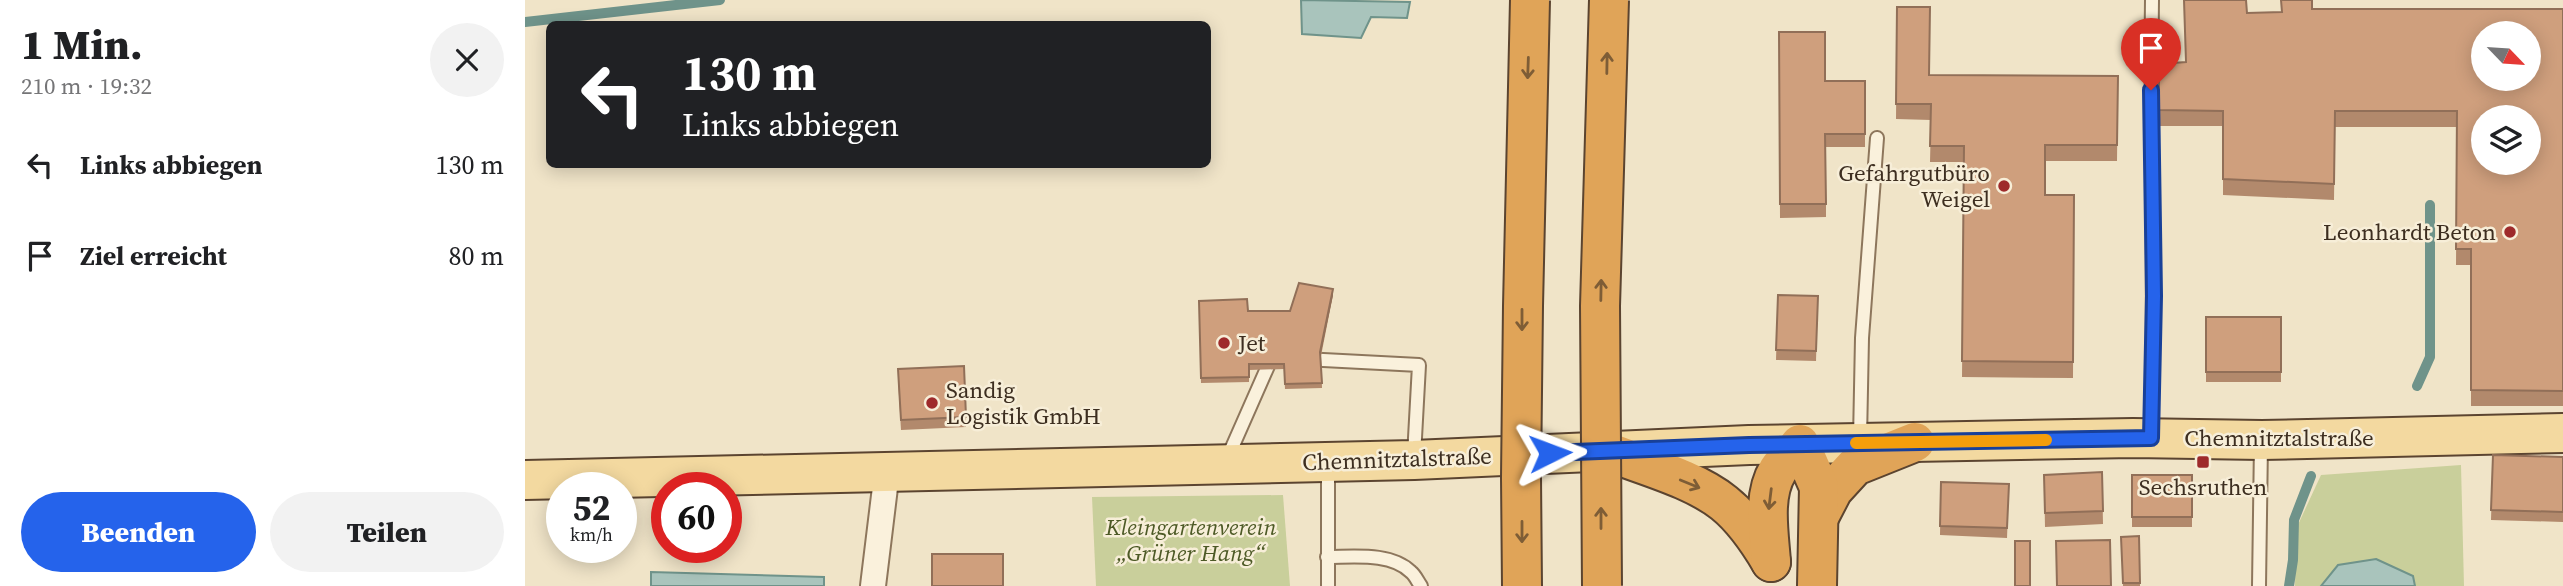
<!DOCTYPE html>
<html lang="de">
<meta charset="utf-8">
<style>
:root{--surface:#fff;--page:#f2f2f2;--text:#202124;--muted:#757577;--accent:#2563eb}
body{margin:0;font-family:"Source Serif 4",serif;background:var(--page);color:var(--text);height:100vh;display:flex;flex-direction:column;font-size:26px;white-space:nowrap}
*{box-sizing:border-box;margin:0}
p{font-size:23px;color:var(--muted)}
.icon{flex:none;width:38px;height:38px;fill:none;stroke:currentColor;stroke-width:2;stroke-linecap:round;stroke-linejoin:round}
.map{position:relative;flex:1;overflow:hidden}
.panel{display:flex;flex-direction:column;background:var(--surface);width:525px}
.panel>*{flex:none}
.banner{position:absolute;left:21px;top:21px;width:665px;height:147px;border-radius:10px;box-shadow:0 4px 18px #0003;background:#202124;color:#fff;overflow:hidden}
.needle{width:46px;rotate:115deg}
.fabs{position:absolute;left:1946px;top:21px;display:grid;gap:14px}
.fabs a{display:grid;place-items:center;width:70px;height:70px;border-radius:50%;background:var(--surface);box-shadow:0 4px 18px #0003;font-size:35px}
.speed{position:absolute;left:21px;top:472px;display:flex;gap:14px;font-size:35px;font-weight:700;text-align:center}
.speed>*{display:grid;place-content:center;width:91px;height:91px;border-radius:50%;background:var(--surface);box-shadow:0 4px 18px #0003;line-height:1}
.speed small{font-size:18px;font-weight:400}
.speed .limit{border:10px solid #d22;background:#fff;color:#111}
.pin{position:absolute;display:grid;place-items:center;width:60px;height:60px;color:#fff;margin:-72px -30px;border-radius:50% 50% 50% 0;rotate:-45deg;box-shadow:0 0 7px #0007}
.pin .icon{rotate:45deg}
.me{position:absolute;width:77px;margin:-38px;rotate:87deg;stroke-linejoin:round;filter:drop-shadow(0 0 5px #0008)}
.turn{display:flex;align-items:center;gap:24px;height:147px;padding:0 21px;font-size:32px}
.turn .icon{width:91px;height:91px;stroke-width:2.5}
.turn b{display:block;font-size:49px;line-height:60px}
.round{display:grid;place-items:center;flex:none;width:74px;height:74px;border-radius:37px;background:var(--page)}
.head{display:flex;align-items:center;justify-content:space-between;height:119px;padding:0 21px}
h1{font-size:42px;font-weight:800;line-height:52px}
.cta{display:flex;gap:14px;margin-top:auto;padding:14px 21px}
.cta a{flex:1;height:80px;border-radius:42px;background:var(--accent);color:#fff;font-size:28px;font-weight:800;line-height:80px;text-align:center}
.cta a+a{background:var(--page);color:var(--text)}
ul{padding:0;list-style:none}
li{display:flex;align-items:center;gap:21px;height:91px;padding:0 21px}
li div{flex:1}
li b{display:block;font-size:26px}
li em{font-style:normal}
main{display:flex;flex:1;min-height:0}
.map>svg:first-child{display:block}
.green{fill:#c9cf9b}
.water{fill:#a9c4bc;stroke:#6f938a;stroke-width:2}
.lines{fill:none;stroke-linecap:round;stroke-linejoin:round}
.stream{stroke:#6f938a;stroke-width:10}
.lane-casing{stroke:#8d765c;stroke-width:16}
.street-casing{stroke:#8d765c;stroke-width:28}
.primary-casing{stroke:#5b4430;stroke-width:42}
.highway-casing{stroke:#5b4430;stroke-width:42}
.lane{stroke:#faf1dc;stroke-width:12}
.street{stroke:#faf1dc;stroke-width:24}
.primary{stroke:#f3d9a0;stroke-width:38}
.highway{stroke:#e0a458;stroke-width:38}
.highway-bridge-casing{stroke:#5b4430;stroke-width:42;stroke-linecap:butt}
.highway-bridge{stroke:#e0a458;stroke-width:38}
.wall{fill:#b2896c}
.shaded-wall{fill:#916f58}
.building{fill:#cf9f7d;stroke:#916f58;stroke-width:2;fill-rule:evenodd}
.oneway{stroke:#7e5d36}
.route-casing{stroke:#184099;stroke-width:18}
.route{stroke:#2563eb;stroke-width:12}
.slow{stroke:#f59e0b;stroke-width:12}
.poi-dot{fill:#9e2a2b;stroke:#f7eed8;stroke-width:2.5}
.labels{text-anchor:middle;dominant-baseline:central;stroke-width:5;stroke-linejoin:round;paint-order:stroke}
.poi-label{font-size:23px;fill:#3d2e20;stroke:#f7eed8;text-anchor:end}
.street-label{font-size:23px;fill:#3d2e20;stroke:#f7eed8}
.park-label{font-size:23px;font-style:italic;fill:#4d5a26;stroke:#f7eed8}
</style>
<main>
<section class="panel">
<div class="head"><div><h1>1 Min.</h1><p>210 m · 19:32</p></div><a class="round"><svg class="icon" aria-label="close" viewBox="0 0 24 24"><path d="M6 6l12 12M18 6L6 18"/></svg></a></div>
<ul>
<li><svg class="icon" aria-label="left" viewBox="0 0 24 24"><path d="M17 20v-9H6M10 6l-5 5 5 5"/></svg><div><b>Links abbiegen</b></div><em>130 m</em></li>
<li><svg class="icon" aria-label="arrive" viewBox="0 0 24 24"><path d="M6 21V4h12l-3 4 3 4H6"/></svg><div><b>Ziel erreicht</b></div><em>80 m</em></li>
</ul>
<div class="cta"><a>Beenden</a><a>Teilen</a></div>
</section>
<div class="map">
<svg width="2038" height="586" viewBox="0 0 2038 586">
<rect width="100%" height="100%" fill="#f0e4c8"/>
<g class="green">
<polygon points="1936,465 1939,586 1770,586 1771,529 1796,475"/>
<polygon points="758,495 765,586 571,586 567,497"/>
</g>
<g class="water">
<polygon points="776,0 885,2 882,18 846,17 836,38 777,34"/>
<polygon points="1851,559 1888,576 1890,586 1796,586 1813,565"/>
<polygon points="126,572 299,577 299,586 126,586"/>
</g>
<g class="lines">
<g class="stream">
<polyline points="0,22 195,0"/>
<polyline points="1892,386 1905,357 1905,205"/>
<polyline points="1764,586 1768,560 1769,520 1786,476"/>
</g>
<defs>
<g id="lane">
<polyline points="779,359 894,365 889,456"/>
<path d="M1626,434C1631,290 1625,145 1627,0"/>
<polyline points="1335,439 1337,338 1352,138"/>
<polyline points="702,459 747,357"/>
<path d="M802,557C828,557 866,552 886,572C890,575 893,582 896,586"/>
<polyline points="803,586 803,465"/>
<polyline points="1734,586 1736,443"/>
</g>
<polyline id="street" points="348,586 362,471"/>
<polyline id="primary" points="0,480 889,460 1224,445 1608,438 1737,440 2038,433"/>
<g id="highway">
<path d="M1079,450C1116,465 1168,478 1199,503C1219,519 1233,540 1246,562"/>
<polyline points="996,477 997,586"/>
<polyline points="1295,515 1308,490 1330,466 1390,442"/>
<path d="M1246,562C1244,533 1237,496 1253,470C1259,461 1268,453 1275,444L1294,487L1292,586"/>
</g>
</defs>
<use href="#lane" class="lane-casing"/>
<use href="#street" class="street-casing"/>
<use href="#primary" class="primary-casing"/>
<use href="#highway" class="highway-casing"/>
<use href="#lane" class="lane"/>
<use href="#street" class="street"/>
<use href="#primary" class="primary"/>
<use href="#highway" class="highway"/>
<defs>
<g id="highway-bridge">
<polyline points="996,477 998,306 1005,0"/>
<polyline points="1077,586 1075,306 1084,0"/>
</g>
</defs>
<use href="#highway-bridge" class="highway-bridge-casing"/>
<use href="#highway-bridge" class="highway-bridge"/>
</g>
<g class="wall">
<polygon points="1372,7 1404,75 1593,76 1592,161 1520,161 1520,195 1549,195 1548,378 1437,377 1439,162 1405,162 1406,120 1371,119"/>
<polygon points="1787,9 2038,9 2038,406 1946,406 1946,265 1931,265 1932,127 1810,127 1809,200 1698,195 1698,126 1634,126 1634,64 1660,62 1722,13 1756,12"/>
<polygon points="1254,32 1300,81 1340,81 1340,147 1301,147 1301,217 1255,218"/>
<polygon points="808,295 796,356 797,388 760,389 759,369 724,370 724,382 676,383 674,301 723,311 765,311"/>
<polygon points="1253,295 1293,296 1291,361 1251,360"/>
<rect x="1681" y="317" width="75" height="65"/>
<polygon points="439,366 441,427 376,430 373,379"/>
<polygon points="1968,455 2038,457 2038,522 1966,520"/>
<polygon points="1577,472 1578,524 1520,527 1519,475"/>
<rect x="1607" y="475" width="60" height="52"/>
<polygon points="1416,482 1484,484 1482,538 1415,535"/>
<polygon points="1614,536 1615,586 1598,586 1596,537"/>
</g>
<polygon class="shaded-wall" points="808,289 808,295 795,357 795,352"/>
<g class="building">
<path d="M1659,0H1721L1722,13L1757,12L1756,0H1787V9H2038V391L1946,390V249H1931L1932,111H1810L1809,184L1698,179V111L1634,110V64L1661,62ZM1958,33H2004V79H1958ZM1958,117H2004V163H1958Z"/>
<polygon points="1372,7 1405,7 1404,75 1593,76 1592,145 1520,145 1520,195 1549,195 1548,362 1437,361 1439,146 1405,146 1406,104 1371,104"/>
<polygon points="1254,32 1300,32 1300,81 1340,81 1340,134 1300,134 1301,204 1255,204"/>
<polygon points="774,283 808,289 795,352 797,383 760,384 759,364 724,364 724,377 676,378 674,301 722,299 723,311 765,311"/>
<polygon points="1253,295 1293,296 1291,351 1251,350"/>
<rect x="1681" y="317" width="75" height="55"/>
<polygon points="439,366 441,417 376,420 373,369"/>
<polygon points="1968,455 2038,457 2038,512 1966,510"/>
<polygon points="1577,472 1578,511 1520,513 1519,475"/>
<rect x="1607" y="475" width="60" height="42"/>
<polygon points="1416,482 1484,484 1482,528 1415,526"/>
<polygon points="1614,536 1615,583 1598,583 1596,537"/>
<polygon points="1585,540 1586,586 1532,586 1531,541"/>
<rect x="1490" y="541" width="15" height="45"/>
<rect x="407" y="554" width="71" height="32"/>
</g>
<defs><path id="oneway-shaft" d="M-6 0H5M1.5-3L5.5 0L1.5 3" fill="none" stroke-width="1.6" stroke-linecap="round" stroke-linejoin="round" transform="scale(1.75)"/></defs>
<g class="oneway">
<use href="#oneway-shaft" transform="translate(1082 63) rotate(-89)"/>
<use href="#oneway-shaft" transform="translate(1003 68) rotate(92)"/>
<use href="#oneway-shaft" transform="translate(1076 290) rotate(-89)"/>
<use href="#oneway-shaft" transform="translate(997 320) rotate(90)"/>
<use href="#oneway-shaft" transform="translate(1165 484) rotate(22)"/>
<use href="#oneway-shaft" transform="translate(1245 499) rotate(97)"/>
<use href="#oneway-shaft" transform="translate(1076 518) rotate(-90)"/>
<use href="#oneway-shaft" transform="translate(997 532) rotate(90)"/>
</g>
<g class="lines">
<defs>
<polyline id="route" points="1025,453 1224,445 1626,438 1629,296 1626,90"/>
</defs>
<use href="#route" class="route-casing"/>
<use href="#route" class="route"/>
<polyline class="slow" points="1331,443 1521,440"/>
</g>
<g class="poi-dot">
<circle cx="1479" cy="186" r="7"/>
<circle cx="1985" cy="232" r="7"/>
<circle cx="699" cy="343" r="7"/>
<circle cx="407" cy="403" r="7"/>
<rect x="1671" y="455" width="14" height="14" rx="3.5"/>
</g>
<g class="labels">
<g class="poi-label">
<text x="1465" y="173">Gefahrgutbüro<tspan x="1465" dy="26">Weigel</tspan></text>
<text x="1971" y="232">Leonhardt Beton</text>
<text x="713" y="343" text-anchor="start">Jet</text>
<text x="421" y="390" text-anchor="start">Sandig<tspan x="421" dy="26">Logistik GmbH</tspan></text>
<text x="1678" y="487" text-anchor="middle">Sechsruthen</text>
</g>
<g class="street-label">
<text x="1754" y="438">Chemnitztalstraße</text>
<text transform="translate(872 459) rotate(-2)">Chemnitztalstraße</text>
</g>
<g class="park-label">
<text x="666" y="527">Kleingartenverein<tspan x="666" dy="26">„Grüner Hang“</tspan></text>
</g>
</g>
</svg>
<div class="fabs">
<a><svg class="needle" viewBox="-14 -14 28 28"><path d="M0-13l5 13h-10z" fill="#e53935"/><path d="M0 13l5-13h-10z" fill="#757577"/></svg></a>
<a><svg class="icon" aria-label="layers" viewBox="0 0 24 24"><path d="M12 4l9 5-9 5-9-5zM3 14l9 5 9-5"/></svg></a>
</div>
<div class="speed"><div>52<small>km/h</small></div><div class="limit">60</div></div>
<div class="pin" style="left:1626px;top:90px;background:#d93025"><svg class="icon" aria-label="arrive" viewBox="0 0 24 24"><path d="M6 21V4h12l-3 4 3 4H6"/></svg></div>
<svg class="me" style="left:1025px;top:453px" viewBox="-20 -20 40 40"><path d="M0-17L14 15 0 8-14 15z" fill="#2563eb" stroke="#fff" stroke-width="4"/></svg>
<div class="banner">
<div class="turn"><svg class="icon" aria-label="left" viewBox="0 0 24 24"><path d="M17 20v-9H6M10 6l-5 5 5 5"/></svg><div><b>130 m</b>Links abbiegen</div></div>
</div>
</div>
</main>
